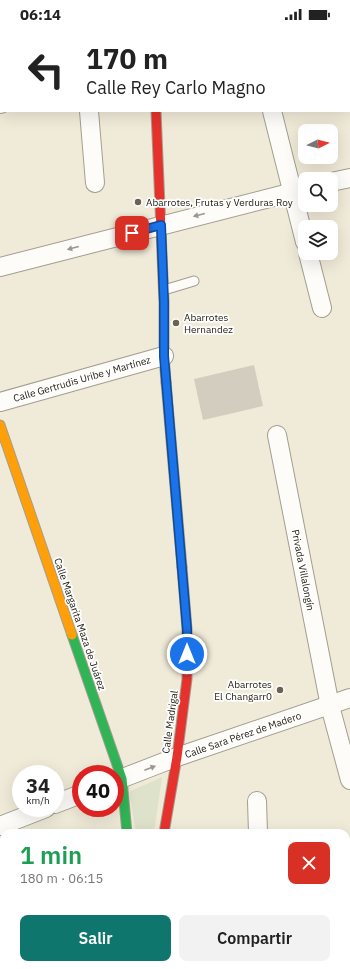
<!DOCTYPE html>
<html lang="es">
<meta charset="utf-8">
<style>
:root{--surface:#fff;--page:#f2f2f2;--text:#222;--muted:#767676;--accent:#0f766e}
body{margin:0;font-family:"IBM Plex Sans",sans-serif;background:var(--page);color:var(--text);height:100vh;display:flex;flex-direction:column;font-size:15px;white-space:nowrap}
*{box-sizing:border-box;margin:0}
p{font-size:13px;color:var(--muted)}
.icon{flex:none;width:22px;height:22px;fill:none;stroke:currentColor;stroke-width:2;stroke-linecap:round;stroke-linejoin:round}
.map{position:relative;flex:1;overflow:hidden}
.sheet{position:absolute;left:0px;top:801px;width:350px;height:140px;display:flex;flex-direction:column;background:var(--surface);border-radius:12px 12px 0 0;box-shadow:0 4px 16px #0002}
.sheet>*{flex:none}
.top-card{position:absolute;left:0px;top:0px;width:350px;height:84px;box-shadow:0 4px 16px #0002;background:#fff;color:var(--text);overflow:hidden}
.needle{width:26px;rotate:84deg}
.buttons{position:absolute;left:298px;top:96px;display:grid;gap:8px}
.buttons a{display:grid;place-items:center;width:40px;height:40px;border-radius:8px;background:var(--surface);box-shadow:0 4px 16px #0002;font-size:20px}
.speed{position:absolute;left:12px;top:737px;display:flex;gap:8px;font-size:20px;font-weight:700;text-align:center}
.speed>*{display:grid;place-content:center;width:52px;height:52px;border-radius:50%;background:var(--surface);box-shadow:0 4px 16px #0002;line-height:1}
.speed small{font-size:10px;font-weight:400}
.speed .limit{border:6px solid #d22;background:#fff;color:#111}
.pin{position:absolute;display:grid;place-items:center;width:34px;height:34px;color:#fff;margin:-17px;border-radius:8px;box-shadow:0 2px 6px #0006}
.me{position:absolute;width:44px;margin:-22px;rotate:0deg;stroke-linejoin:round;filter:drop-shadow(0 0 3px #0008)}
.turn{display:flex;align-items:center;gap:14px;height:84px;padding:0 20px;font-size:18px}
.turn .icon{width:52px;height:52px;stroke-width:2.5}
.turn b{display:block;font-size:28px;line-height:34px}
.round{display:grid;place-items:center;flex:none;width:42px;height:42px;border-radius:8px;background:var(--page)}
.overview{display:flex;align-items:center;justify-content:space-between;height:68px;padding:0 20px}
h1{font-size:24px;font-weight:600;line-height:30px;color:#1e9e55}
.cta{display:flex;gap:8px;margin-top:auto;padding:8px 20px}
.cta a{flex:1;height:46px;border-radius:8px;background:var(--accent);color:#fff;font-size:16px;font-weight:600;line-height:46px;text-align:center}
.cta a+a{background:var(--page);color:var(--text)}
.status{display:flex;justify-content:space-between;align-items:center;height:28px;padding:0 20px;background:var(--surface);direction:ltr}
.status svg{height:11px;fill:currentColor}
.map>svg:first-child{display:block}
.green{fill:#dfe2ca}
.building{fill:#d2cdbe}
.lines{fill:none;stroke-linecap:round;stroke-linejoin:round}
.lane-casing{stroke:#a29e90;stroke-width:11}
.street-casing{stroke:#a29e90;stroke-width:20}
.fast-casing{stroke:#a29e90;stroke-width:11}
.slow-casing{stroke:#a29e90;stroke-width:11}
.jam-casing{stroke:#a29e90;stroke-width:11}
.lane{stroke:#fdfcf9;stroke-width:9}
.street{stroke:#fdfcf9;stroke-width:18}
.fast{stroke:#30b455;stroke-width:9}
.slow{stroke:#ff9f0a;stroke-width:9}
.jam{stroke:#e5322d;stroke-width:9}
.oneway{fill:#999790}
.route-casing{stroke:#114b97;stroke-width:10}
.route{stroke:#1a73e8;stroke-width:7}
.poi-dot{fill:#686355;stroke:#fff;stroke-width:1.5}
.labels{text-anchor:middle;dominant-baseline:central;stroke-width:3.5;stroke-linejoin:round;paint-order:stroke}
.poi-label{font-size:10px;fill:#1f1b0f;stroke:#fff;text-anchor:start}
.street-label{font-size:10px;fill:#1f1b0f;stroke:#fff}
</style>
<div class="status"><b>06:14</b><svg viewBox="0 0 49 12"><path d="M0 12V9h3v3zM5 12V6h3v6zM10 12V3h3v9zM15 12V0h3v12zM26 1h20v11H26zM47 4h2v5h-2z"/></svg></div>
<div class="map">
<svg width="350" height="941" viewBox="0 0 350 941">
<rect width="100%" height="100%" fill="#f0ead8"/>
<polygon class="green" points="162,749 154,805 136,805 129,764"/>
<polygon class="building" points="254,337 263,378 203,392 194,351"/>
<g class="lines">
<defs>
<polyline id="lane" points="164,262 194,253"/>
<g id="street">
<polyline points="215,1 216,0"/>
<polyline points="0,76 1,76"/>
<polyline points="89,83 95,155"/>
<polyline points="272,83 305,214"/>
<polyline points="331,154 350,150"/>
<polyline points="308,225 322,280"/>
<polyline points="0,239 305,161"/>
<polyline points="0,374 164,328"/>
<polyline points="277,407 330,678 350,752"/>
<polyline points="115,753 177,729 350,670"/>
<polyline points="257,773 258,805"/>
<polyline points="55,776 81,766"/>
<polyline points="0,798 46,780"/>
<polyline points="0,859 4,859"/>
<polyline points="346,867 350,867"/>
</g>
<g id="fast">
<polyline points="166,354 182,539"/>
<polyline points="72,607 122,751 127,805"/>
<polyline points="144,937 144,941"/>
</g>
<g id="slow">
<polyline points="150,0 150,1"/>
<polyline points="0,397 72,607"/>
</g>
<g id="jam">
<polyline points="156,83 164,274 164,328 166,354"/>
<polyline points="164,805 177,729 187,651 187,601 182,539"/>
</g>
</defs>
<use href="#lane" class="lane-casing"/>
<use href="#street" class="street-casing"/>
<use href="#fast" class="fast-casing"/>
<use href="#slow" class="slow-casing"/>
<use href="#jam" class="jam-casing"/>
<use href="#lane" class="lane"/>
<use href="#street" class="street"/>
<use href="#fast" class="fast"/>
<use href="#slow" class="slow"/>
<use href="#jam" class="jam"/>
</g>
<defs><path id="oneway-solid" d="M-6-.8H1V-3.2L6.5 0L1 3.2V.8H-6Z"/></defs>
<g class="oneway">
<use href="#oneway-solid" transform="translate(199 187) rotate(166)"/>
<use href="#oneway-solid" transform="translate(73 220) rotate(165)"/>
<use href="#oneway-solid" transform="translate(150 740) rotate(-21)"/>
</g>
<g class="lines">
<defs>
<polyline id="route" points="132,205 161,197 164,274 164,328 187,601 187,626"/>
</defs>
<use href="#route" class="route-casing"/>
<use href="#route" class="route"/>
</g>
<g class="poi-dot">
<circle cx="138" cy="174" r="4"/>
<circle cx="176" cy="295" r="4"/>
<circle cx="280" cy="662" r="4"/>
</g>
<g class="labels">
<g class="poi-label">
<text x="146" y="174">Abarrotes, Frutas y Verduras Roy</text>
<text x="184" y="289">Abarrotes<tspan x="184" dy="12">Hernandez</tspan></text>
<text x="272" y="656" text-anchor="end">Abarrotes<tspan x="272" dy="12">El Changarr0</tspan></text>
</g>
<g class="street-label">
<text transform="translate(82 351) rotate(-16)">Calle Gertrudis Uribe y Martínez</text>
<text transform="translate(303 542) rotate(79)">Privada Villalongín</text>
<text transform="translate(80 596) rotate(71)">Calle Margarita Maza de Juárez</text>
<text transform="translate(170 694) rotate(-82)">Calle Madrigal</text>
<text transform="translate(243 707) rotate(-19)">Calle Sara Pérez de Madero</text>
</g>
</g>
</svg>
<div class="buttons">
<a><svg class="needle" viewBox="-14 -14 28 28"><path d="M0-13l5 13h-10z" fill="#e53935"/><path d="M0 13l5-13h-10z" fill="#767676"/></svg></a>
<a><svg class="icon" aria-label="search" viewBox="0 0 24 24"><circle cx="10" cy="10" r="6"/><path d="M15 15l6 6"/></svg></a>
<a><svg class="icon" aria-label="layers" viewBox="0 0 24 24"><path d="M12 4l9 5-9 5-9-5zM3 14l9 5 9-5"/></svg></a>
</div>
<div class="speed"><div>34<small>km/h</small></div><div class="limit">40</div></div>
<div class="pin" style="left:132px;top:205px;background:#d93025"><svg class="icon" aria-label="arrive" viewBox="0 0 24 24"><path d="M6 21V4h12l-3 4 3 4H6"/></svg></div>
<svg class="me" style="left:187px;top:626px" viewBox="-20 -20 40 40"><circle r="17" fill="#1a73e8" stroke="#fff" stroke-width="3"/><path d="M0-11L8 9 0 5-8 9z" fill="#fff"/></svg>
<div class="top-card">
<div class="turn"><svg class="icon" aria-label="left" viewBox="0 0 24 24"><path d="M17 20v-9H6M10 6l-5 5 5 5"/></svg><div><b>170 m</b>Calle Rey Carlo Magno</div></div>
</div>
<section class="sheet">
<div class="overview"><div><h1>1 min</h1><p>180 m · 06:15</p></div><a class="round" style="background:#d93025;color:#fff"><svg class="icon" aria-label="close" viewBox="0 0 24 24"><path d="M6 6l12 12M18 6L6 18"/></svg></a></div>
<div class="cta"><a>Salir</a><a>Compartir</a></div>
</section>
</div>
